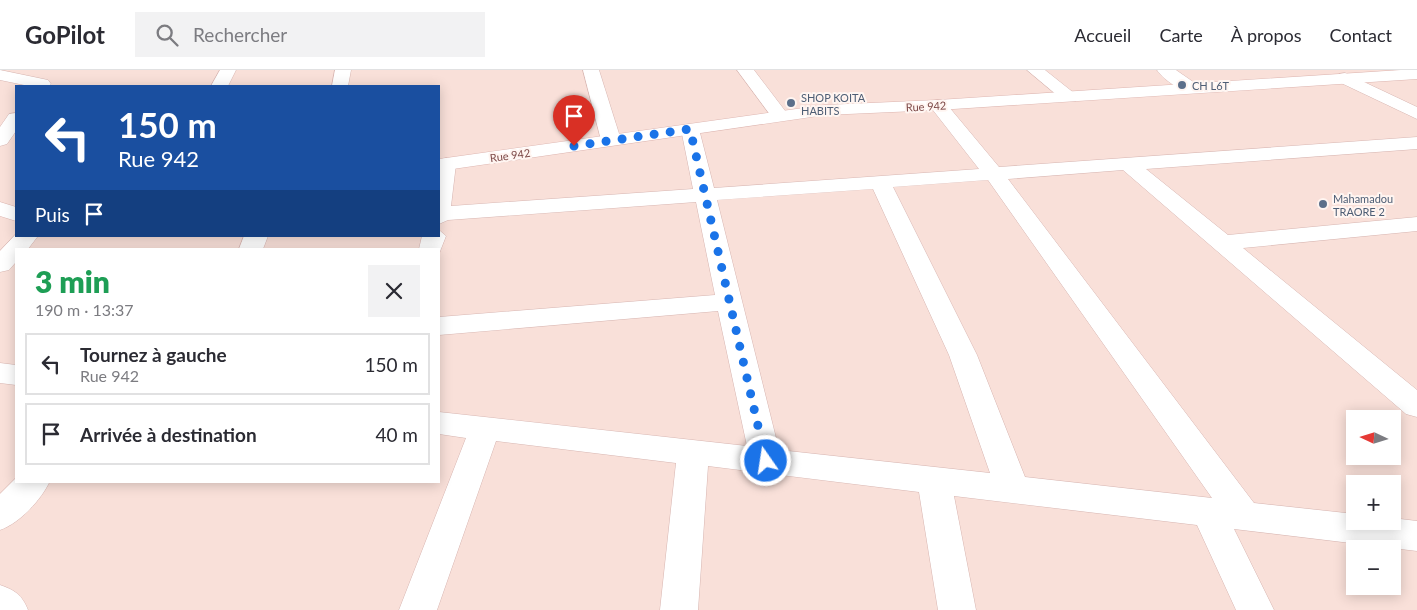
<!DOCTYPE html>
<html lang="fr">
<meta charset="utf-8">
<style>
:root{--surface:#fff;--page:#f2f2f3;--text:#2b2b33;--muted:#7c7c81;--line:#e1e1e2}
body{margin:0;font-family:Lato,sans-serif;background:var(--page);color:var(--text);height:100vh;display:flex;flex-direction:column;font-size:19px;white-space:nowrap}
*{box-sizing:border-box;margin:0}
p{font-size:16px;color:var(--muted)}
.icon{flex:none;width:28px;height:28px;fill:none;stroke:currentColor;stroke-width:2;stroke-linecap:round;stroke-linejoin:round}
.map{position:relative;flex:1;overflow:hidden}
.drawer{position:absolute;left:15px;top:178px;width:425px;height:235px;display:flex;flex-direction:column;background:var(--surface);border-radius:0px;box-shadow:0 2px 12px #0003}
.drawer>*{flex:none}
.hud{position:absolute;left:15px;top:15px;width:425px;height:152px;border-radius:0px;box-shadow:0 2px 12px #0003;background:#1a4fa0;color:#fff;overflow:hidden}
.needle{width:32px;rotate:274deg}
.buttons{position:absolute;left:1346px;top:340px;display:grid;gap:10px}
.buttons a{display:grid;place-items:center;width:55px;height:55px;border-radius:0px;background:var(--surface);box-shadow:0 2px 12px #0003;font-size:25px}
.pin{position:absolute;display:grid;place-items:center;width:42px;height:42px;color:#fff;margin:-51px -21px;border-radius:50% 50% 50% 0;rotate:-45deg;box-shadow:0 0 5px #0007}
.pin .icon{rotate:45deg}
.me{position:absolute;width:55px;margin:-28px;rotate:347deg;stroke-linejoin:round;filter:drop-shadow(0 0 4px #0008)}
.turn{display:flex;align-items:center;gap:18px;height:105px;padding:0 20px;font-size:22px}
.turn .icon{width:65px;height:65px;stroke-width:2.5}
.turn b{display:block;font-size:35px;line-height:42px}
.then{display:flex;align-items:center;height:48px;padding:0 20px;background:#0003;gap:10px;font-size:19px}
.round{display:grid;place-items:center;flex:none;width:52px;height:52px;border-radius:0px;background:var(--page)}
.overview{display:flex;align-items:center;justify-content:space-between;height:85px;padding:0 20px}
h1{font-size:30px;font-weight:800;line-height:38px;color:#1e9e55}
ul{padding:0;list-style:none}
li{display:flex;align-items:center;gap:15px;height:62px;margin:0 10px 8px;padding:0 10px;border:2px solid var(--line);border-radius:0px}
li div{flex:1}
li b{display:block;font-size:19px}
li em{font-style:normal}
header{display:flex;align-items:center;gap:30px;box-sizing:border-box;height:70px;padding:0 25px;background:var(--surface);border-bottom:1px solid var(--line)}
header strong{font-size:24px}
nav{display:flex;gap:28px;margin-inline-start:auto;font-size:18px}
.search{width:350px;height:45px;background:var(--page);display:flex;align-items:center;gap:12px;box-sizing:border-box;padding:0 18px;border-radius:0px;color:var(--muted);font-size:19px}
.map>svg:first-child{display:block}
.residential{fill:#f9e0d9;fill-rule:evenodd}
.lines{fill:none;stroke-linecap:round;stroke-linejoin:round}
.street-casing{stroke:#d7b5b1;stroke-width:1}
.secondary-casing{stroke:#ddb5b0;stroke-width:1}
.street{fill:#fff;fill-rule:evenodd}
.secondary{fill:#fff;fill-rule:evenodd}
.route{stroke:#1a73e8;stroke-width:9;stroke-dasharray:0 16.2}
.service-dot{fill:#5c6f8a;stroke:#fff5f1;stroke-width:2}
.labels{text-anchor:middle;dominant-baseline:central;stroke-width:4;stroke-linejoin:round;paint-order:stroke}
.far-service-label{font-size:11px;fill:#4e5e75;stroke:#fff5f1;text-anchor:start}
.far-street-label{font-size:11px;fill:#7d4948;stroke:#fff5f1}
</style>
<header>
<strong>GoPilot</strong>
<div class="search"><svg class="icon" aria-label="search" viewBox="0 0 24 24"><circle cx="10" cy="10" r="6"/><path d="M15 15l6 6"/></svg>Rechercher</div>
<nav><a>Accueil</a><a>Carte</a><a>À propos</a><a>Contact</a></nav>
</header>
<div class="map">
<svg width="1417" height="540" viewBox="0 0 1417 540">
<rect width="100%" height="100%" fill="#ffefe9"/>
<path class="residential" d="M0,0H1417V540H0ZM16,16H439V166H16ZM16,179H439V411H16ZM1355,349H1392V386H1355ZM1355,414H1392V451H1355ZM1355,479H1392V516H1355Z"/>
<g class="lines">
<defs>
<g id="street">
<polygon points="0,0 48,10 51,14 49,16 29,16 0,10"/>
<polygon points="220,0 236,0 228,16 211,16"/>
<polygon points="335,0 351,0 348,16 332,16"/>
<polygon points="583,0 599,0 621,70 618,74 604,74 601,70"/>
<polygon points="737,0 754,0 789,46 786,50 774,50"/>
<polygon points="1027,0 1045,0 1079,27 1076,31 1064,31"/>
<path d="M1157,0H1176L1202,18L1199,22C1186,25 1164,11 1157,0Z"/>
<polygon points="1345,3 1417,37 1417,49 1339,12 1337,8 1339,4"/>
<path d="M938,30L944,31L999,97L1417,67V79L1146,99L1228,165L1417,147V161L1243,178L1417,320V347L1406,344L1123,100L1008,109L1254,433L1355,444V451H1392V448L1417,451V481L1234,459L1274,540H1236L1197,455L954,426L976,540H938L919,422L708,396L698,540H660L676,393L496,371L437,540H399L466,368L439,364V342L747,376L718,241L439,265V247L715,225L696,132L448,150L439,154V90L446,88L453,90L456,94L451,136L693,119L681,59L683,55H697L699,59L714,118L979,99L929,35L932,31ZM988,110L1212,428L1025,407L977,285L893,117ZM873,119L949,285L990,403L779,380L717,130Z"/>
<polygon points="16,43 16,61 7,74 0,76 0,57 9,44"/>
<polygon points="439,160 446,166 439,184 439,179 419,179 422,166 439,166"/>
<polygon points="16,164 16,166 38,166 28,179 16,179 16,192 9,200 0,202 0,181"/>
<polygon points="244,166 268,166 263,179 239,179"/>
<polygon points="0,293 16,295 16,315 0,313"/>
<path d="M16,408V411H50C41,430 20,453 0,460V424Z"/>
<path d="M0,515C15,520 22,525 28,540H0Z"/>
</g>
<g id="secondary">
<polygon points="1401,0 1417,0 1417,9 938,40 825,45 439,101 439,89 825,35 938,30"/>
<polygon points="0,132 16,137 16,151 0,146"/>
</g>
</defs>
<use href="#street" class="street-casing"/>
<use href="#secondary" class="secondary-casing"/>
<use href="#street" class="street"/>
<use href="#secondary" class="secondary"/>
</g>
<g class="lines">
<polyline class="route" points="574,76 690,59 766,391"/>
</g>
<g class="service-dot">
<circle cx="1182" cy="15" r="5"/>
<circle cx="791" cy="33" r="5"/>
<circle cx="1323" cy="134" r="5"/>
</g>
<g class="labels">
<g class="far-service-label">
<text x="1192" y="15">CH L6T</text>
<text x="801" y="27">SHOP KOITA<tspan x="801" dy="13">HABITS</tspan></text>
<text x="1333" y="128">Mahamadou<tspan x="1333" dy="13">TRAORE 2</tspan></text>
</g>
<g class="far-street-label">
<text transform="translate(926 36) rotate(-3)">Rue 942</text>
<text transform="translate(510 85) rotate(-8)">Rue 942</text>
</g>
</g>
</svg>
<div class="buttons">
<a><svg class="needle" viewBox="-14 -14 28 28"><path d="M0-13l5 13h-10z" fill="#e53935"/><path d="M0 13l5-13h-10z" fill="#7c7c81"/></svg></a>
<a>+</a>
<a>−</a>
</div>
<div class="pin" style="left:574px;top:76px;background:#d93025"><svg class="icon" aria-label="arrive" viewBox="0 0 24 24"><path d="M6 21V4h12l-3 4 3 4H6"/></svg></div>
<svg class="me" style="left:766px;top:391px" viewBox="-20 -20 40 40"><circle r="17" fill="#1a73e8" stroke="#fff" stroke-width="3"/><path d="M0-11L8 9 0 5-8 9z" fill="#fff"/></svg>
<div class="hud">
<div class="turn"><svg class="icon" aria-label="left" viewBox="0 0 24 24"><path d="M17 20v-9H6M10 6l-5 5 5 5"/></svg><div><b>150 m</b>Rue 942</div></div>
<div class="then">Puis<svg class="icon" aria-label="arrive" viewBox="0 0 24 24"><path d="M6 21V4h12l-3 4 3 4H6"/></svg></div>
</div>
<section class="drawer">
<div class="overview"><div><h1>3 min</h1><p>190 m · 13:37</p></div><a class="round"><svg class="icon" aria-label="close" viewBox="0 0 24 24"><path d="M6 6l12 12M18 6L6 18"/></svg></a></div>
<ul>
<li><svg class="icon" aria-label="left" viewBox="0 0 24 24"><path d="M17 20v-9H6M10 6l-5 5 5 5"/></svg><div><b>Tournez à gauche</b><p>Rue 942</p></div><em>150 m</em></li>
<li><svg class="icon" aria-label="arrive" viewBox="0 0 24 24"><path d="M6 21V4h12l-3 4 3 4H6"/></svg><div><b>Arrivée à destination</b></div><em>40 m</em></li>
</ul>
</section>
</div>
